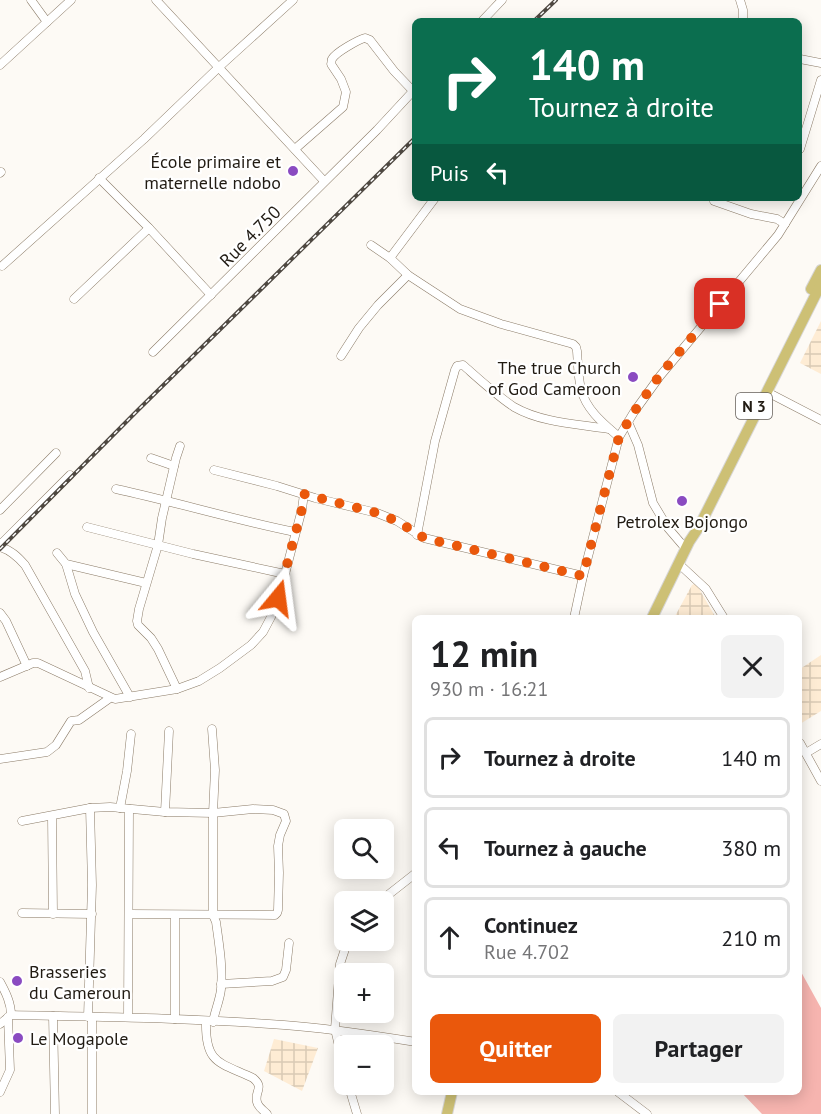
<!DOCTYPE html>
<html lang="fr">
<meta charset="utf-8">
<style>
:root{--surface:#fff;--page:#f2f2f2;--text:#202124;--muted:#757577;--line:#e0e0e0;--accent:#ea580c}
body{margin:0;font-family:"PT Sans",sans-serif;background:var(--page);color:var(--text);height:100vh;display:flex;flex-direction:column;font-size:22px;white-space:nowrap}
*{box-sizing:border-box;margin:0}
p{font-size:20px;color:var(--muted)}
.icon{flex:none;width:33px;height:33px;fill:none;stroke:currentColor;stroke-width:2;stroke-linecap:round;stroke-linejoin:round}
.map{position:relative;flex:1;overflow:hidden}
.panel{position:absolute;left:412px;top:615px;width:390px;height:480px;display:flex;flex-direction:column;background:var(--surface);border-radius:9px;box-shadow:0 3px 15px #0003}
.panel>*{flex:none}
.banner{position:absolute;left:412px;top:18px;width:390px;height:183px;border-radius:9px;box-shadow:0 3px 15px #0003;background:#0b6e4f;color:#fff;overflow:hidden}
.fabs{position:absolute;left:334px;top:819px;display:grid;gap:12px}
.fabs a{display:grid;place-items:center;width:60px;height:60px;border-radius:9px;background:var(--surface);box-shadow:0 3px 15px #0003;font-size:30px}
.pin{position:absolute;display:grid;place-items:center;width:51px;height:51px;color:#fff;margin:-26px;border-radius:12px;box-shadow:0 3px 9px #0006}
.me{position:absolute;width:66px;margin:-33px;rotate:16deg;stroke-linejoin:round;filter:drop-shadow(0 0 4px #0008)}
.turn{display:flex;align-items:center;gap:21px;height:126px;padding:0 18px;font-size:27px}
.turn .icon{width:78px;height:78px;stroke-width:2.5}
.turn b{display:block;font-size:42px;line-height:51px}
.then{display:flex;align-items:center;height:57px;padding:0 18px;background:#0003;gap:12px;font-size:22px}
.round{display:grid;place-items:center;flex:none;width:63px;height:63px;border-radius:9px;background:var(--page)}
.headline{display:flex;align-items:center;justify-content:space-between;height:102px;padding:0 18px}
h1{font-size:36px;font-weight:600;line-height:45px}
.primary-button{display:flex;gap:12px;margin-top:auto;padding:12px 18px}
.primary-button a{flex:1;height:69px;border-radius:9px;background:var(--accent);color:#fff;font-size:24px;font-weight:600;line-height:69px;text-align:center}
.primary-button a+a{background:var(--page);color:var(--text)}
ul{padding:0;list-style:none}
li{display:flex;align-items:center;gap:18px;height:81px;margin:0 12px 9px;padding:0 6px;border:3px solid var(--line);border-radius:9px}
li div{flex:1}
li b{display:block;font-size:22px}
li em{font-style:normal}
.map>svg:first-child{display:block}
.industrial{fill:url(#industrial-grid)}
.green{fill:#f6b4af}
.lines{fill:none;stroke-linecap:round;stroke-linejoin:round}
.minor-casing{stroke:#8b7b67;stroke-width:9}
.highway-casing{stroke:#d7d6d5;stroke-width:12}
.minor{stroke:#fff;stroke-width:8}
.highway{stroke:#cdc075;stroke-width:10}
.rail-casing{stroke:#4e4841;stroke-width:4}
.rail{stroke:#fff;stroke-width:1.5;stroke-dasharray:4.5;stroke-linecap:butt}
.route{stroke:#ea580c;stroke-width:10;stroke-dasharray:0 18}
.poi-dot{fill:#8a4bc1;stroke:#fff;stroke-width:2}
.labels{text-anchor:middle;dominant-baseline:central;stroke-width:4.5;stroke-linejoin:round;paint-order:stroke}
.shield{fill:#fff;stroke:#645f5a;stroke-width:1.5}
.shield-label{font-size:16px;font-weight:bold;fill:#211b13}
.poi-label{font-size:18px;fill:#211b13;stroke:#fff;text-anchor:end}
.street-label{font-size:18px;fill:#211b13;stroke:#fff}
</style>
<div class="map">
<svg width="821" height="1114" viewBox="0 0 821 1114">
<defs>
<pattern id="industrial-grid" width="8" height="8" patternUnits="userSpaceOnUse" patternTransform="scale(1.5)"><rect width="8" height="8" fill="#feecd4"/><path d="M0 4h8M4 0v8" fill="none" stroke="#d9cab5"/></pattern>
</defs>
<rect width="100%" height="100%" fill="#fdfaf5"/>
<g class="industrial">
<polygon points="821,321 821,374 800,363"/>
<polygon points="694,584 697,585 716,618 674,618 692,585"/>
<polygon points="821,655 821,711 800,724 800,669"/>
<polygon points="274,1039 318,1048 302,1091 264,1071"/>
</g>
<polygon class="green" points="800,970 821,1008 821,1114 762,1114 741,1092 800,1092"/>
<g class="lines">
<defs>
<g id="minor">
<polyline points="31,0 47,22"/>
<polyline points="156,0 324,181"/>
<polyline points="740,0 743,10 743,21"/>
<polyline points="482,21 502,0"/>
<polyline points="800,59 821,63"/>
<polyline points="0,65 71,0"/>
<path d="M295,149L343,107L346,92L341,79L331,64C332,62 331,60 332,59C336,52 358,40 365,38L370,40L394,71L413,91"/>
<polyline points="800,149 821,80"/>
<polyline points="0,173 1,172"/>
<polyline points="714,201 751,214 777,219 785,224"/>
<polyline points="149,228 211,295"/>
<path d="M371,245L390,258L408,275L460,309L501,324L573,344L576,347L577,351C578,364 578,377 581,389C586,410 604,424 619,437"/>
<polyline points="390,258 435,198"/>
<polyline points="2,266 144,139 218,68 293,0"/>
<polyline points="74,299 149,228 99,178"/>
<polyline points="153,352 377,130 416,88"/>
<polyline points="341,356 359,328 378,305 408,275"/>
<polyline points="767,392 821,420"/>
<polyline points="628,422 638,445 653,503 668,528 686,549"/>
<polyline points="151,458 174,466"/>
<polyline points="214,470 277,486 315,498 377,513 397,521 424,538 583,576"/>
<path d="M116,489C176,502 235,520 295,532"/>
<polyline points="0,510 56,453"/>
<polyline points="87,527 193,554 285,574"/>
<path d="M417,535L435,441L455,370L457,366L463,365C480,380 496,395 514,407C542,423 578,424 609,429"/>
<polyline points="0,545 70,475"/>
<path d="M0,547C11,550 18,557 25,565L85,671L89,688"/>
<polyline points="57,553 66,564 146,583"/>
<polyline points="66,564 75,594 93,632 130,697"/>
<polyline points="679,564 706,589 724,618"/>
<polyline points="0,613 6,621 27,666"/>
<polyline points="574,618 583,576 619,437 634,412 660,376 778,235 821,166"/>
<polyline points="0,677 33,663 38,663 115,699 177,689 199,681 220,668 251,645 263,632 271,617 285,574 302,509 304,494"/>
<polyline points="177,689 158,649 151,638 138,625 137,621 139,609 158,545 162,518 176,458 180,446"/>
<path d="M212,729L215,770L213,813V915L216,922C219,944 223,967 221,989C220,1000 215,1010 213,1022"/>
<polyline points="800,743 821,781"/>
<polyline points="806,753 821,744"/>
<polyline points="0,759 47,752 56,745 71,721 79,720 110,698"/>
<polyline points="120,808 127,771 131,734"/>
<polyline points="165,812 169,731"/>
<polyline points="52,816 53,914"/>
<polyline points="22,821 90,808 110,807 165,812 213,813 253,809 273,810 284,814 286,821 280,835 278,846 279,873 278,910 277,913 275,915 129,914"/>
<polyline points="379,902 416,873"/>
<polyline points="22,913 92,914"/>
<path d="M0,982C6,993 11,1003 11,1015"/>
<polyline points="221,984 272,981 283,977 286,970 289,943"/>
<polyline points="53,1016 55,1114"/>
<polyline points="88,1017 92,885 90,808"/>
<polyline points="128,1017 129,809"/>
<polyline points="175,1019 175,915"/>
<path d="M206,1021C205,1064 219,1062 253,1078C265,1088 254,1091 257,1102C258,1107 263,1110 267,1114"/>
<path d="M0,1024L11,1015C102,1017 193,1018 284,1025C328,1028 372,1035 416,1042"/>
<polyline points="345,1072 335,1029 340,964 348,940"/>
<polyline points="348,1084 357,1114"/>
<polyline points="0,1092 10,1070 8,1017"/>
<polyline points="618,1092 647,1114"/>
<polyline points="92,1114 92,1018"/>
</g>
<g id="highway">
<polyline points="811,289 821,270"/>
<polyline points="652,618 689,542 699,527 821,284"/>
<polyline points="447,1114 452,1092"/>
</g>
</defs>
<use href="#minor" class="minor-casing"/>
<use href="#highway" class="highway-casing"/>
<use href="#minor" class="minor"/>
<use href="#highway" class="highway"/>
<defs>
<g id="rail">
<polyline points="534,21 556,0"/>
<polyline points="0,549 138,410 416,137"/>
</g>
</defs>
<use href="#rail" class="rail-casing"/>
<use href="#rail" class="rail"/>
</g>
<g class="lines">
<polyline class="route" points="278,598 302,509 304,494 377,513 397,521 424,538 583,576 619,437 634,412 660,375 720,304"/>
</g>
<g class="poi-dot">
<circle cx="293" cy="171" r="6"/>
<circle cx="633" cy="377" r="6"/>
<circle cx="682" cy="501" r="6"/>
<circle cx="17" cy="981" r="6"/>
<circle cx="18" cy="1038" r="6"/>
</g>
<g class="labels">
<rect class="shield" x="736" y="393" width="36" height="26" rx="4.5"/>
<g class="shield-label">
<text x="754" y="406">N 3</text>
</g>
<g class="poi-label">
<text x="281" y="161">École primaire et<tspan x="281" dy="21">maternelle ndobo</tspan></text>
<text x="621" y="367">The true Church<tspan x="621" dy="21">of God Cameroon</tspan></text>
<text x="682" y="521" text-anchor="middle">Petrolex Bojongo</text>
<text x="29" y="971" text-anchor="start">Brasseries<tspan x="29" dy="21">du Cameroun</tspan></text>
<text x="30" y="1038" text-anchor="start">Le Mogapole</text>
</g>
<g class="street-label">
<text transform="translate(250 236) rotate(-45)">Rue 4.750</text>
</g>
</g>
</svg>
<div class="fabs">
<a><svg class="icon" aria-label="search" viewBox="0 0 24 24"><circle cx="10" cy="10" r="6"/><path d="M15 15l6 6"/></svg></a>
<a><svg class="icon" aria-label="layers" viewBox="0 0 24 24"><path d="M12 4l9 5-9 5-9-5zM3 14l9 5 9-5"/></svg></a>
<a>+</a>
<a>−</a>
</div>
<div class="pin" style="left:720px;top:304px;background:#d93025"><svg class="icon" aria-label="arrive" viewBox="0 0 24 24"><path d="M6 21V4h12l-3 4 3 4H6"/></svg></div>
<svg class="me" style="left:278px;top:598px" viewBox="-20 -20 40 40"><path d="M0-17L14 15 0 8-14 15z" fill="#ea580c" stroke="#fff" stroke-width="4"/></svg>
<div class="banner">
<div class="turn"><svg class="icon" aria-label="right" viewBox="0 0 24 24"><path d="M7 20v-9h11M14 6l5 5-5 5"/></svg><div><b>140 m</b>Tournez à droite</div></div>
<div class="then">Puis<svg class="icon" aria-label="left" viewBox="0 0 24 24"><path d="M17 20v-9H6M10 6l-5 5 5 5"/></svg></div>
</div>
<section class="panel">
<div class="headline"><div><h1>12 min</h1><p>930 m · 16:21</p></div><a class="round"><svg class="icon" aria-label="close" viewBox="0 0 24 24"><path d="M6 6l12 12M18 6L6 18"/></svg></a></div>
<ul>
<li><svg class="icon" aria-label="right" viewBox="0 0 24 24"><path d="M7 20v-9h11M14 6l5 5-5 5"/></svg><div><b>Tournez à droite</b></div><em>140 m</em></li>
<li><svg class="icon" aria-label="left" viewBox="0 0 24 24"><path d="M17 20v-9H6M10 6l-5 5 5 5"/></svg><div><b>Tournez à gauche</b></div><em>380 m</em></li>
<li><svg class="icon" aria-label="ahead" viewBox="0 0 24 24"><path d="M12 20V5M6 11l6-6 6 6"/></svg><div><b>Continuez</b><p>Rue 4.702</p></div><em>210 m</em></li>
</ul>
<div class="primary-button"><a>Quitter</a><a>Partager</a></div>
</section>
</div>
